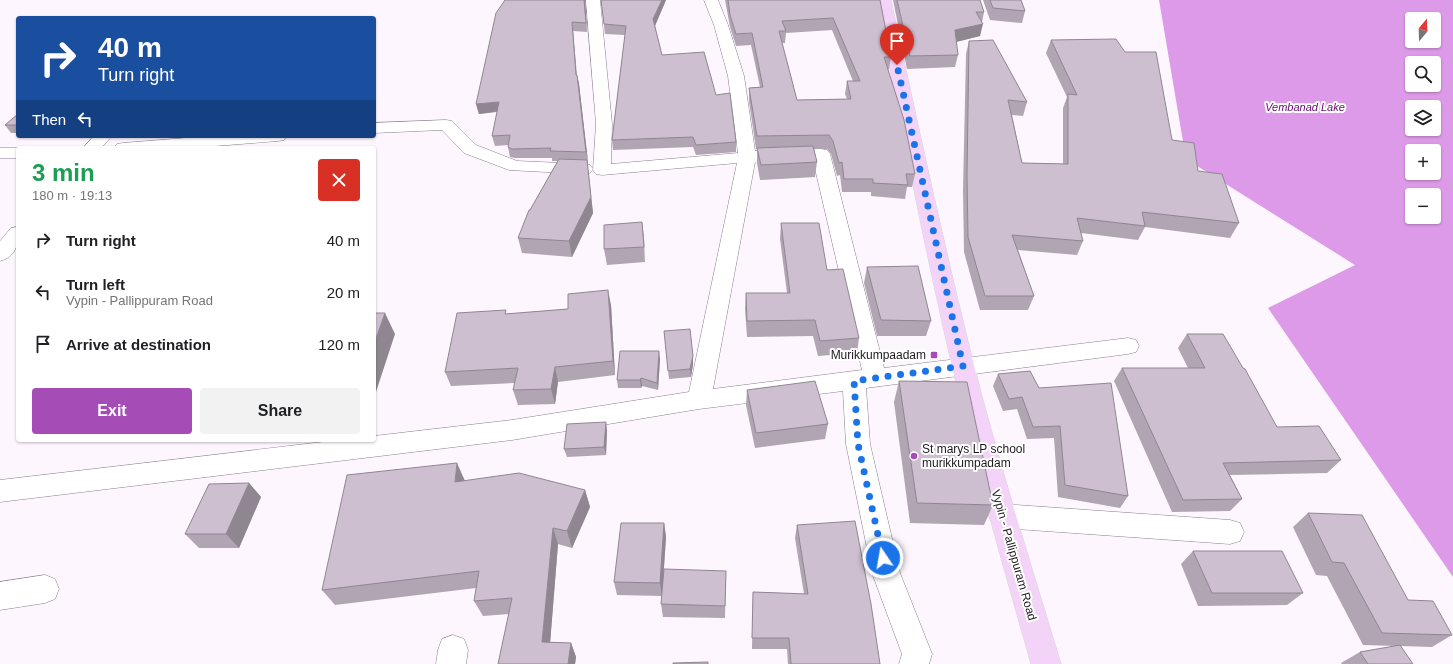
<!DOCTYPE html>
<meta charset="utf-8">
<style>
:root{--surface:#fff;--page:#f2f2f2;--text:#202124;--muted:#757577;--accent:#a64cb7}
body{margin:0;font-family:Arial,sans-serif;background:var(--page);color:var(--text);height:100vh;display:flex;flex-direction:column;font-size:15px;white-space:nowrap}
*{box-sizing:border-box;margin:0}
p{font-size:13px;color:var(--muted)}
.icon{flex:none;width:22px;height:22px;fill:none;stroke:currentColor;stroke-width:2;stroke-linecap:round;stroke-linejoin:round}
.map{position:relative;flex:1;overflow:hidden}
.details{position:absolute;left:16px;top:146px;width:360px;height:296px;display:flex;flex-direction:column;background:var(--surface);border-radius:4px;box-shadow:0 1px 3px #0004}
.details>*{flex:none}
.banner{position:absolute;left:16px;top:16px;width:360px;height:122px;border-radius:4px;box-shadow:0 1px 3px #0004;background:#1a4fa0;color:#fff;overflow:hidden}
.needle{width:26px;rotate:19deg}
.buttons{position:absolute;left:1405px;top:12px;display:grid;gap:8px}
.buttons a{display:grid;place-items:center;width:36px;height:36px;border-radius:4px;background:var(--surface);box-shadow:0 1px 3px #0004;font-size:20px}
.pin{position:absolute;display:grid;place-items:center;width:34px;height:34px;color:#fff;margin:-41px -17px;border-radius:50% 50% 50% 0;rotate:-45deg;box-shadow:0 0 4px #0007}
.pin .icon{rotate:45deg}
.me{position:absolute;width:44px;margin:-22px;rotate:348deg;stroke-linejoin:round;filter:drop-shadow(0 0 3px #0008)}
.turn{display:flex;align-items:center;gap:14px;height:84px;padding:0 16px;font-size:18px}
.turn .icon{width:52px;height:52px;stroke-width:2.5}
.turn b{display:block;font-size:28px;line-height:34px}
.then{display:flex;align-items:center;height:38px;padding:0 16px;background:#0003;gap:8px;font-size:15px}
.round{display:grid;place-items:center;flex:none;width:42px;height:42px;border-radius:4px;background:var(--page)}
.head{display:flex;align-items:center;justify-content:space-between;height:68px;padding:0 16px}
h1{font-size:24px;font-weight:600;line-height:30px;color:#1e9e55}
.action{display:flex;gap:8px;margin-top:auto;padding:8px 16px}
.action a{flex:1;height:46px;border-radius:4px;background:var(--accent);color:#fff;font-size:16px;font-weight:600;line-height:46px;text-align:center}
.action a+a{background:var(--page);color:var(--text)}
ul{padding:0;list-style:none}
li{display:flex;align-items:center;gap:12px;height:52px;padding:0 16px}
li div{flex:1}
li b{display:block;font-size:15px}
li em{font-style:normal}
.map>svg:first-child{display:block}
.water{fill:#dd9ae8;fill-rule:evenodd}
.lines{fill:none;stroke-linecap:round;stroke-linejoin:round}
.minor-casing{stroke:#8b7d8e;stroke-width:1}
.primary-casing{stroke:#d6d6d7;stroke-width:1}
.minor{fill:#fff;fill-rule:evenodd}
.primary{fill:#f4d3f9;fill-rule:evenodd}
.wall{fill:#b1a4b3;fill-rule:evenodd}
.shaded-wall{fill:#908692}
.building{fill:#cebfd0;stroke:#908692;fill-rule:evenodd}
.route{stroke:#1a73e8;stroke-width:7;stroke-dasharray:0 12.6}
.poi-dot{fill:#a64cb7;stroke:#fff;stroke-width:1.5}
.labels{text-anchor:middle;dominant-baseline:central;stroke-width:4;stroke-linejoin:round;paint-order:stroke}
.far-water-label{font-size:11px;font-style:italic;fill:#5f0b6c;stroke:#fff}
.poi-label{font-size:12px;fill:#1e191f;stroke:#fff;text-anchor:end}
.street-label{font-size:12px;fill:#1e191f;stroke:#fff}
</style>
<div class="map">
<svg width="1453" height="664" viewBox="0 0 1453 664">
<rect width="100%" height="100%" fill="#fdf6fe"/>
<path class="water" d="M1159,0H1453V577L1268,308L1355,265L1186,159ZM1412,19H1434V41H1412ZM1412,63H1434V85H1412ZM1412,107H1434V129H1412ZM1412,151H1434V173H1412ZM1412,195H1434V217H1412Z"/>
<g class="lines">
<defs>
<g id="minor">
<path d="M586,0H600L612,124L611,164L738,153L728,76L714,25L704,0H718L728,25L744,76L755,151L821,149L827,150L830,154L884,368L1128,338L1136,340L1139,346L1136,352L1128,354L866,388L870,444L900,573L932,654L929,664H899L902,654L872,573L846,444L843,391L699,409L512,440L0,502V480L340,440H374V436L512,420L689,392L737,163L602,175L596,174L593,170L596,124ZM813,160L862,370L713,389L755,162Z"/>
<polygon points="446,120 452,121 476,145 517,161 584,164 590,165 593,169 590,173 584,174 509,170 464,153 442,130 374,133 374,123"/>
<polygon points="94,136 112,136 101,148 83,148"/>
<polygon points="211,136 287,136 284,140 278,141 190,148 114,148 117,144 123,143"/>
<polygon points="0,148 19,148 18,158 0,158"/>
<path d="M18,227C18,242 18,256 0,261V241L11,228Z"/>
<polygon points="1002,504 1230,520 1240,523 1244,532 1240,541 1230,544 1002,528 993,524 989,516 993,508"/>
<polygon points="45,575 55,579 59,589 55,599 45,603 0,610 0,582"/>
<polygon points="453,635 464,639 468,650 466,664 436,664 438,650 442,639"/>
</g>
<path id="primary" d="M877,0H891C917,122 944,245 974,366C1000,466 1031,565 1061,664H1031C1003,565 974,466 952,366C924,245 900,122 877,0Z"/>
</defs>
<use href="#minor" class="minor-casing"/>
<use href="#primary" class="primary-casing"/>
<use href="#minor" class="minor"/>
<use href="#primary" class="primary"/>
</g>
<g class="wall">
<polygon points="505,0 585,0 587,32 573,31 577,75 579,84 588,162 587,162 593,213 572,257 522,253 518,238 530,210 558,161 552,161 552,158 515,158 510,157 508,147 508,145 495,146 492,136 497,112 479,114 476,104"/>
<polygon points="601,0 666,0 655,26 662,55 716,95 736,142 736,152 696,155 693,147 613,150 612,140 625,35 605,34"/>
<path d="M725,0H880L891,57L889,69H888L915,174L912,187H907L905,199L871,196V192H842L840,175L837,176L831,154L827,149H814L817,162L815,177L760,180L757,163V149H756L749,101V88L760,87L751,45L736,46L730,27ZM832,30L853,81H847L845,94L847,99L797,100L782,43H785L786,33Z"/>
<polygon points="893,0 980,0 984,12 982,22 980,36 956,42 958,55 955,67 907,69"/>
<polygon points="983,0 1021,0 1025,11 1022,23 990,20"/>
<polygon points="1051,40 1172,140 1198,171 1239,223 1230,238 1145,227 1138,240 1081,233 1083,241 1077,255 1018,250 1034,296 1028,310 980,310 964,252 963,190 966,54 969,41 1027,102 1023,116 1012,115 1022,163 1063,164 1063,108 1067,97 1046,53"/>
<polygon points="18,114 18,133 11,133 5,125"/>
<polygon points="642,222 645,262 607,265 604,249"/>
<polygon points="781,223 827,270 859,338 857,353 818,356 813,336 747,337 745,309 746,293 787,293 780,239"/>
<polygon points="867,267 931,321 926,336 877,336 864,283"/>
<polygon points="611,305 615,375 558,382 555,404 518,405 513,390 515,383 451,386 445,372 507,314"/>
<polygon points="664,331 693,356 693,364 691,377 669,379"/>
<polygon points="1187,334 1277,427 1341,460 1327,473 1230,475 1242,499 1230,511 1172,512 1114,381 1122,368 1188,368 1178,348"/>
<polygon points="660,359 658,390 642,386 641,388 618,388 617,380"/>
<polygon points="998,374 1039,388 1128,496 1120,508 1058,497 1054,438 1027,439 1017,409 1003,411 993,386"/>
<polygon points="899,381 993,505 984,525 910,523 894,402"/>
<polygon points="747,390 828,424 825,439 755,448 746,405"/>
<polygon points="607,430 606,455 567,457 564,449"/>
<polygon points="465,481 585,490 590,507 572,548 558,544 550,642 571,643 576,657 575,664 498,664 509,614 483,616 474,601 476,588 335,605 322,590"/>
<polygon points="249,483 261,497 239,548 199,548 185,534"/>
<polygon points="1308,513 1408,600 1452,635 1432,647 1400,646 1413,664 1342,664 1341,663 1360,652 1397,646 1363,645 1327,576 1316,575 1293,527"/>
<polygon points="664,523 666,537 662,596 617,595 614,582"/>
<polygon points="797,525 880,664 788,664 787,649 752,649 753,592 804,594 795,538"/>
<polygon points="1193,551 1303,593 1287,605 1198,606 1181,564"/>
<polygon points="726,571 725,618 663,617 661,604"/>
</g>
<g class="shaded-wall">
<polygon points="584,0 585,0 587,32 586,23"/>
<polygon points="662,0 666,0 654,28 653,19"/>
<polygon points="572,22 573,31 577,85 576,75"/>
<polygon points="983,24 980,36 952,43 955,30"/>
<polygon points="577,75 579,84 588,162 586,152"/>
<polygon points="499,102 501,111 479,114 476,104"/>
<polygon points="587,160 593,213 572,257 569,241"/>
<polygon points="642,222 644,238 645,262 644,247"/>
<polygon points="608,290 611,305 615,375 613,361"/>
<polygon points="385,313 395,334 374,398 374,344"/>
<polygon points="659,351 660,359 658,390 657,383"/>
<polygon points="693,356 693,364 691,377 690,369"/>
<polygon points="555,367 558,382 555,404 551,389"/>
<polygon points="641,378 642,386 641,388 640,380"/>
<polygon points="606,422 607,430 606,455 604,447"/>
<polygon points="457,463 465,481 463,499 455,482"/>
<polygon points="249,483 261,497 239,548 226,534"/>
<polygon points="585,490 590,507 572,548 567,531"/>
<polygon points="664,523 666,537 662,596 660,583"/>
<polygon points="553,528 558,544 549,657 542,642"/>
<polygon points="571,643 576,657 575,664 568,664"/>
</g>
<g class="building">
<polygon points="505,0 584,0 586,23 572,22 576,75 577,75 586,152 550,151 551,148 512,149 508,147 510,135 492,136 499,102 476,104 496,13"/>
<polygon points="601,0 662,0 653,19 662,55 704,52 716,95 730,93 736,142 696,145 693,137 612,140 626,26 604,24"/>
<path d="M728,0H880L891,57H884L904,120L915,174H906L908,185L873,183V179H844L842,162L839,163L833,141L829,135L757,136L749,88L763,87L752,33L736,34L730,15ZM833,18L860,81H847L851,99L797,100L779,31H786L782,21Z"/>
<polygon points="897,0 980,0 984,12 976,12 983,24 955,30 958,55 910,56"/>
<polygon points="990,0 1021,0 1025,11 993,8"/>
<polygon points="1116,39 1125,52 1156,52 1172,140 1194,143 1198,171 1222,174 1239,223 1142,212 1145,226 1077,218 1083,241 1012,235 1034,296 985,296 968,237 967,175 969,41 993,40 1027,102 1008,100 1022,163 1068,164 1068,94 1077,95 1051,40"/>
<polygon points="18,114 18,125 5,125"/>
<polygon points="813,146 817,162 761,165 757,148"/>
<polygon points="559,159 587,160 591,197 569,241 518,238 529,210 530,210"/>
<polygon points="642,222 644,247 604,249 604,225"/>
<polygon points="781,223 819,223 827,270 843,269 859,338 820,341 815,320 747,321 746,293 790,293"/>
<polygon points="918,266 931,321 881,320 867,267"/>
<polygon points="608,290 613,361 555,367 551,389 513,390 518,368 445,372 457,313 506,310 505,314 568,309 568,294"/>
<polygon points="374,313 385,313 374,344"/>
<polygon points="690,329 693,356 690,369 668,371 664,331"/>
<polygon points="1187,334 1223,334 1243,368 1245,369 1277,427 1319,426 1341,460 1223,463 1242,499 1183,500 1122,368 1205,368"/>
<polygon points="620,351 659,351 657,383 641,378 640,380 617,380"/>
<polygon points="1030,371 1039,388 1111,383 1128,496 1065,485 1060,426 1033,427 1022,397 1009,399 998,374"/>
<polygon points="815,381 828,424 756,433 747,390"/>
<polygon points="899,381 967,382 993,505 917,503"/>
<polygon points="606,422 604,447 564,449 567,424"/>
<polygon points="457,463 455,482 519,473 585,490 567,531 553,528 542,642 571,643 568,664 498,664 512,598 474,601 479,571 322,590 347,475"/>
<polygon points="249,483 226,534 185,534 209,484"/>
<polygon points="1308,513 1362,515 1408,600 1433,601 1452,635 1382,633 1344,563 1332,562"/>
<polygon points="855,521 871,604 880,664 791,664 789,638 752,638 753,592 808,594 797,525"/>
<polygon points="621,523 664,523 660,583 614,582"/>
<polygon points="1193,551 1282,551 1303,593 1212,593"/>
<polygon points="664,569 726,571 725,606 661,604"/>
<polygon points="1400,645 1413,664 1368,664 1360,652"/>
<polygon points="708,662 708,664 673,664 673,663"/>
</g>
<g class="lines">
<polyline class="route" points="883,558 858,444 854,381 963,366 897,65"/>
</g>
<g class="poi-dot">
<rect x="930" y="351" width="8" height="8" rx="2"/>
<circle cx="914" cy="456" r="4"/>
</g>
<g class="labels">
<g class="far-water-label">
<text x="1305" y="107">Vembanad Lake</text>
</g>
<g class="poi-label">
<text x="926" y="355">Murikkumpaadam</text>
<text x="922" y="449" text-anchor="start">St marys LP school<tspan x="922" dy="14">murikkumpadam</tspan></text>
</g>
<g class="street-label">
<text transform="translate(1014 555) rotate(74)">Vypin - Pallippuram Road</text>
</g>
</g>
</svg>
<div class="buttons">
<a><svg class="needle" viewBox="-14 -14 28 28"><path d="M0-13l5 13h-10z" fill="#e53935"/><path d="M0 13l5-13h-10z" fill="#757577"/></svg></a>
<a><svg class="icon" aria-label="search" viewBox="0 0 24 24"><circle cx="10" cy="10" r="6"/><path d="M15 15l6 6"/></svg></a>
<a><svg class="icon" aria-label="layers" viewBox="0 0 24 24"><path d="M12 4l9 5-9 5-9-5zM3 14l9 5 9-5"/></svg></a>
<a>+</a>
<a>−</a>
</div>
<div class="pin" style="left:897px;top:65px;background:#d93025"><svg class="icon" aria-label="arrive" viewBox="0 0 24 24"><path d="M6 21V4h12l-3 4 3 4H6"/></svg></div>
<svg class="me" style="left:883px;top:558px" viewBox="-20 -20 40 40"><circle r="17" fill="#1a73e8" stroke="#fff" stroke-width="3"/><path d="M0-11L8 9 0 5-8 9z" fill="#fff"/></svg>
<div class="banner">
<div class="turn"><svg class="icon" aria-label="right" viewBox="0 0 24 24"><path d="M7 20v-9h11M14 6l5 5-5 5"/></svg><div><b>40 m</b>Turn right</div></div>
<div class="then">Then<svg class="icon" aria-label="left" viewBox="0 0 24 24"><path d="M17 20v-9H6M10 6l-5 5 5 5"/></svg></div>
</div>
<section class="details">
<div class="head"><div><h1>3 min</h1><p>180 m · 19:13</p></div><a class="round" style="background:#d93025;color:#fff"><svg class="icon" aria-label="close" viewBox="0 0 24 24"><path d="M6 6l12 12M18 6L6 18"/></svg></a></div>
<ul>
<li><svg class="icon" aria-label="right" viewBox="0 0 24 24"><path d="M7 20v-9h11M14 6l5 5-5 5"/></svg><div><b>Turn right</b></div><em>40 m</em></li>
<li><svg class="icon" aria-label="left" viewBox="0 0 24 24"><path d="M17 20v-9H6M10 6l-5 5 5 5"/></svg><div><b>Turn left</b><p>Vypin - Pallippuram Road</p></div><em>20 m</em></li>
<li><svg class="icon" aria-label="arrive" viewBox="0 0 24 24"><path d="M6 21V4h12l-3 4 3 4H6"/></svg><div><b>Arrive at destination</b></div><em>120 m</em></li>
</ul>
<div class="action"><a>Exit</a><a>Share</a></div>
</section>
</div>
